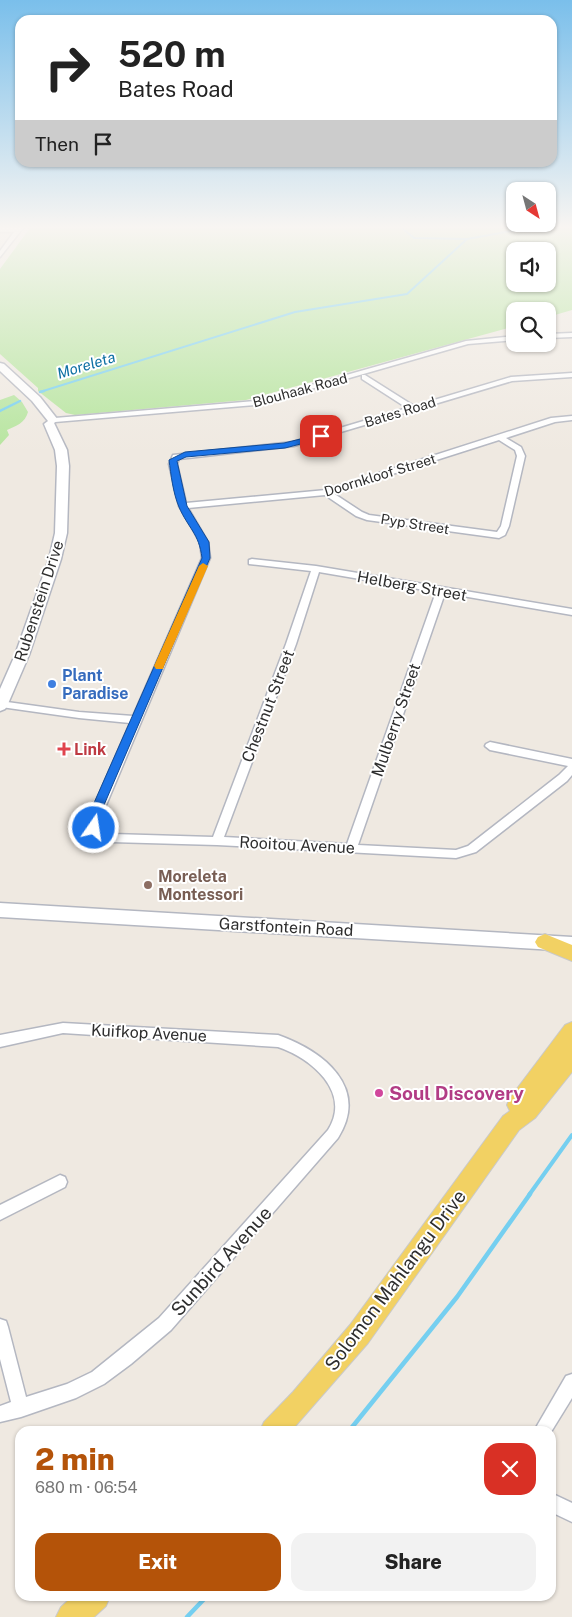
<!DOCTYPE html>
<meta charset="utf-8">
<style>
:root{--surface:#fff;--page:#f2f2f2;--text:#222;--muted:#767676;--accent:#b45309}
body{margin:0;font-family:"Public Sans",sans-serif;background:var(--page);color:var(--text);height:100vh;display:flex;flex-direction:column;font-size:19px;white-space:nowrap}
*{box-sizing:border-box;margin:0}
p{font-size:16px;color:var(--muted)}
.icon{flex:none;width:28px;height:28px;fill:none;stroke:currentColor;stroke-width:2;stroke-linecap:round;stroke-linejoin:round}
.map{position:relative;flex:1;overflow:hidden}
.drawer{position:absolute;left:15px;top:1426px;width:541px;height:175px;display:flex;flex-direction:column;background:var(--surface);border-radius:15px;box-shadow:0 1px 4px #0004}
.drawer>*{flex:none}
.top-card{position:absolute;left:15px;top:15px;width:542px;height:152px;border-radius:15px;box-shadow:0 1px 4px #0004;background:#fff;color:var(--text);overflow:hidden}
.needle{width:32px;rotate:144deg}
.buttons{position:absolute;left:506px;top:182px;display:grid;gap:10px}
.buttons a{display:grid;place-items:center;width:50px;height:50px;border-radius:10px;background:var(--surface);box-shadow:0 1px 4px #0004;font-size:25px}
.pin{position:absolute;display:grid;place-items:center;width:42px;height:42px;color:#fff;margin:-21px;border-radius:10px;box-shadow:0 2px 8px #0006}
.me{position:absolute;width:55px;margin:-28px;rotate:13deg;stroke-linejoin:round;filter:drop-shadow(0 0 4px #0008)}
.turn{display:flex;align-items:center;gap:18px;height:105px;padding:0 20px;font-size:22px}
.turn .icon{width:65px;height:65px;stroke-width:2.5}
.turn b{display:block;font-size:35px;line-height:42px}
.then{display:flex;align-items:center;height:48px;padding:0 20px;background:#0003;gap:10px;font-size:19px}
.round{display:grid;place-items:center;flex:none;width:52px;height:52px;border-radius:15px;background:var(--page)}
.summary{display:flex;align-items:center;justify-content:space-between;height:85px;padding:0 20px}
h1{font-size:30px;font-weight:800;line-height:38px;color:var(--accent)}
.cta{display:flex;gap:10px;margin-top:auto;padding:10px 20px}
.cta a{flex:1;height:58px;border-radius:15px;background:var(--accent);color:#fff;font-size:20px;font-weight:800;line-height:58px;text-align:center}
.cta a+a{background:var(--page);color:var(--text)}
.map>svg:first-child{display:block}
.green{fill:#b6e59e;fill-rule:evenodd}
.lines{fill:none;stroke-linecap:round;stroke-linejoin:round}
.stream-far3{stroke:#75cff0;stroke-width:2}
.stream-far2{stroke:#75cff0;stroke-width:2.5}
.stream-far1{stroke:#75cff0;stroke-width:4}
.stream{stroke:#75cff0;stroke-width:4.5}
.street-casing{stroke:#b4b7c1;stroke-width:3}
.secondary-casing{stroke:#b4b7c1;stroke-width:3}
.primary-casing{stroke:#c9c9c9;stroke-width:2}
.street{fill:#fff;fill-rule:evenodd}
.secondary{fill:#fff;fill-rule:evenodd}
.primary{fill:#f2d163;fill-rule:evenodd}
.route{fill:#1a73e8;stroke:#114b97}
.slow{fill:#f59e0b}
.shop-dot{fill:#3f7fe0;stroke:#fff;stroke-width:2}
.health-dot{fill:#e0444e;stroke:#fff;stroke-width:2}
.education-dot{fill:#8d6e63;stroke:#fff;stroke-width:2}
.hotel-dot{fill:#d1479c;stroke:#fff;stroke-width:2}
.labels{text-anchor:middle;dominant-baseline:central;stroke-width:4;stroke-linejoin:round;paint-order:stroke}
.far-street-label{font-size:14px;fill:#2e2e2e;stroke:#fff}
.far-water-label{font-size:15px;font-style:italic;fill:#0d6fa3;stroke:#fff}
.street-label{font-size:16px;fill:#2e2e2e;stroke:#fff}
.shop-label{font-size:16px;font-weight:bold;fill:#366cbe;stroke:#fff;text-anchor:start}
.health-label{font-size:16px;font-weight:bold;fill:#be3a42;stroke:#fff;text-anchor:start}
.education-label{font-size:16px;font-weight:bold;fill:#785e54;stroke:#fff;text-anchor:start}
.near-hotel-label{font-size:19px;font-weight:bold;fill:#b23c85;stroke:#fff;text-anchor:start}
.near-street-label{font-size:19px;fill:#2e2e2e;stroke:#fff}
</style>
<div class="map">
<svg width="572" height="1617" viewBox="0 0 572 1617">
<rect width="100%" height="100%" fill="#efe9e1"/>
<g class="green">
<path d="M30,228H572V310L548,317V311H515V326L246,400L75,415L66,413L38,391V388L0,354V269ZM515,251H548V284H515Z"/>
<path d="M14,395L22,402L28,412C25,423 16,426 7,430L9,435L0,445V400Z"/>
</g>
<g class="lines">
<g class="stream-far3">
<polyline points="402,228 414,238 467,239"/>
<polyline points="40,392 295,312 407,294 467,239 528,228"/>
</g>
<g class="stream-far2">
<polyline points="40,392 44,391"/>
<polyline points="0,411 20,401"/>
</g>
<polyline class="stream-far1" points="529,1195 572,1135"/>
<g class="stream">
<polyline points="349,1431 457,1297 530,1194"/>
<polyline points="187,1617 207,1596"/>
</g>
<defs>
<g id="street">
<polygon points="0,228 23,228 0,257 0,251 14,232 0,232"/>
<polygon points="572,333 572,337 548,338 548,334"/>
<polygon points="515,336 515,340 468,344 255,405 55,422 51,420 55,418 255,401 466,341"/>
<path d="M572,373V377L512,381L294,446L179,459L177,464L186,503L326,490L551,418L572,416V420L555,422L506,438L521,447L525,456L509,526L505,535L499,538L367,520L356,516L325,495L188,508L208,542L210,558L99,822L100,829L112,834L213,837L286,644L311,571L249,564V560L252,559L316,566L572,609V615L445,593L358,845L456,850L468,846L559,775L568,766L490,750L485,746L486,744L490,742L572,759V775L567,781L476,852L456,858L217,845L111,842L91,834L87,822L130,723L79,718L1,707L0,701L79,712L133,716L202,558L200,542L179,506L169,464L173,455L293,442L407,408L362,379V375H365L414,406L511,377ZM499,440L515,450L517,456L501,526L497,532L369,515L362,512L333,493ZM319,572L436,592L347,844L224,837L296,644Z"/>
<path d="M63,1023L278,1035C323,1051 370,1087 338,1138L171,1330L131,1364L104,1384L76,1398L21,1417L0,1422V1406L11,1402L0,1359V1319L6,1321L8,1327L26,1397L67,1384L92,1372L159,1318L328,1130C352,1092 311,1058 278,1047L63,1033L0,1047V1035Z"/>
<polygon points="60,1175 65,1177 67,1182 65,1187 0,1220 0,1205"/>
<polygon points="572,1374 572,1398 551,1432 534,1431 566,1376"/>
<polygon points="551,1493 572,1503 572,1522 551,1512"/>
</g>
<g id="secondary">
<polygon points="0,363 4,364 40,397 58,420 54,423 67,450 69,466 67,533 61,559 29,655 7,706 5,709 0,711 0,689 15,655 49,559 55,533 57,466 55,450 44,424 48,421 32,401 0,371"/>
<polygon points="0,903 572,937 572,951 0,917"/>
</g>
<g id="primary">
<polygon points="545,934 572,945 572,961 538,947 535,942 538,937"/>
<polygon points="572,1022 572,1072 535,1118 519,1130 368,1343 291,1431 260,1431 264,1422 293,1392 350,1325 503,1116 510,1111 507,1105 510,1098 565,1025"/>
<polygon points="73,1596 110,1596 106,1606 94,1617 56,1617 61,1607"/>
</g>
</defs>
<use href="#street" class="street-casing"/>
<use href="#secondary" class="secondary-casing"/>
<use href="#primary" class="primary-casing"/>
<use href="#street" class="street"/>
<use href="#secondary" class="secondary"/>
<use href="#primary" class="primary"/>
</g>
<linearGradient id="sky" x2="0" y2="1"><stop stop-color="#7abfeb"/><stop offset="0.5" stop-color="#f8f5f2"/><stop offset="1" stop-color="#f8f5f2" stop-opacity="0"/></linearGradient>
<rect width="572" height="454" fill="url(#sky)"/>
<path class="route" d="M321,434H324V438L285,448L186,457L177,461L187,506L209,542L210,558L101,812C100,818 101,826 98,831H90L87,822L90,812L202,558C199,533 188,528 179,507C173,493 171,475 169,460L185,452L284,443Z"/>
<polygon class="slow" points="203,563 208,566 164,666 163,669 156,669 154,666 199,566"/>
<circle class="shop-dot" cx="52" cy="684" r="5"/>
<path class="health-dot" d="M61.5 741.5h5v5h5v5h-5v5h-5v-5h-5v-5h5z"/>
<circle class="education-dot" cx="148" cy="885" r="5"/>
<circle class="hotel-dot" cx="379" cy="1093" r="5"/>
<g class="labels">
<g class="far-street-label">
<text transform="translate(300 390) rotate(-15)">Blouhaak Road</text>
<text transform="translate(400 412) rotate(-17)">Bates Road</text>
<text transform="translate(380 475) rotate(-17)">Doornkloof Street</text>
<text transform="translate(415 524) rotate(9)">Pyp Street</text>
</g>
<g class="far-water-label">
<text transform="translate(86 365) rotate(-17)">Moreleta</text>
</g>
<g class="street-label">
<text transform="translate(412 586) rotate(10)">Helberg Street</text>
<text transform="translate(39 601) rotate(-72)">Rubenstein Drive</text>
<text transform="translate(268 706) rotate(-69)">Chestnut Street</text>
<text transform="translate(396 720) rotate(-71)">Mulberry Street</text>
<text transform="translate(297 845) rotate(3)">Rooitou Avenue</text>
<text transform="translate(286 927) rotate(3)">Garstfontein Road</text>
<text transform="translate(149 1033) rotate(3)">Kuifkop Avenue</text>
</g>
<g class="shop-label">
<text x="62" y="675">Plant<tspan x="62" dy="18">Paradise</tspan></text>
</g>
<g class="health-label">
<text x="74" y="749">Link</text>
</g>
<g class="education-label">
<text x="158" y="876">Moreleta<tspan x="158" dy="18">Montessori</tspan></text>
</g>
<g class="near-hotel-label">
<text x="389" y="1093">Soul Discovery</text>
</g>
<g class="near-street-label">
<text transform="translate(221 1261) rotate(-48)">Sunbird Avenue</text>
<text transform="translate(395 1280) rotate(-53)">Solomon Mahlangu Drive</text>
</g>
</g>
</svg>
<div class="buttons">
<a><svg class="needle" viewBox="-14 -14 28 28"><path d="M0-13l5 13h-10z" fill="#e53935"/><path d="M0 13l5-13h-10z" fill="#767676"/></svg></a>
<a><svg class="icon" aria-label="sound" viewBox="0 0 24 24"><path d="M4 9h4l5-4v14l-5-4H4zM17 9q2 3 0 6"/></svg></a>
<a><svg class="icon" aria-label="search" viewBox="0 0 24 24"><circle cx="10" cy="10" r="6"/><path d="M15 15l6 6"/></svg></a>
</div>
<div class="pin" style="left:321px;top:436px;background:#d93025"><svg class="icon" aria-label="arrive" viewBox="0 0 24 24"><path d="M6 21V4h12l-3 4 3 4H6"/></svg></div>
<svg class="me" style="left:94px;top:828px" viewBox="-20 -20 40 40"><circle r="17" fill="#1a73e8" stroke="#fff" stroke-width="3"/><path d="M0-11L8 9 0 5-8 9z" fill="#fff"/></svg>
<div class="top-card">
<div class="turn"><svg class="icon" aria-label="right" viewBox="0 0 24 24"><path d="M7 20v-9h11M14 6l5 5-5 5"/></svg><div><b>520 m</b>Bates Road</div></div>
<div class="then">Then<svg class="icon" aria-label="arrive" viewBox="0 0 24 24"><path d="M6 21V4h12l-3 4 3 4H6"/></svg></div>
</div>
<section class="drawer">
<div class="summary"><div><h1>2 min</h1><p>680 m · 06:54</p></div><a class="round" style="background:#d93025;color:#fff"><svg class="icon" aria-label="close" viewBox="0 0 24 24"><path d="M6 6l12 12M18 6L6 18"/></svg></a></div>
<div class="cta"><a>Exit</a><a>Share</a></div>
</section>
</div>
